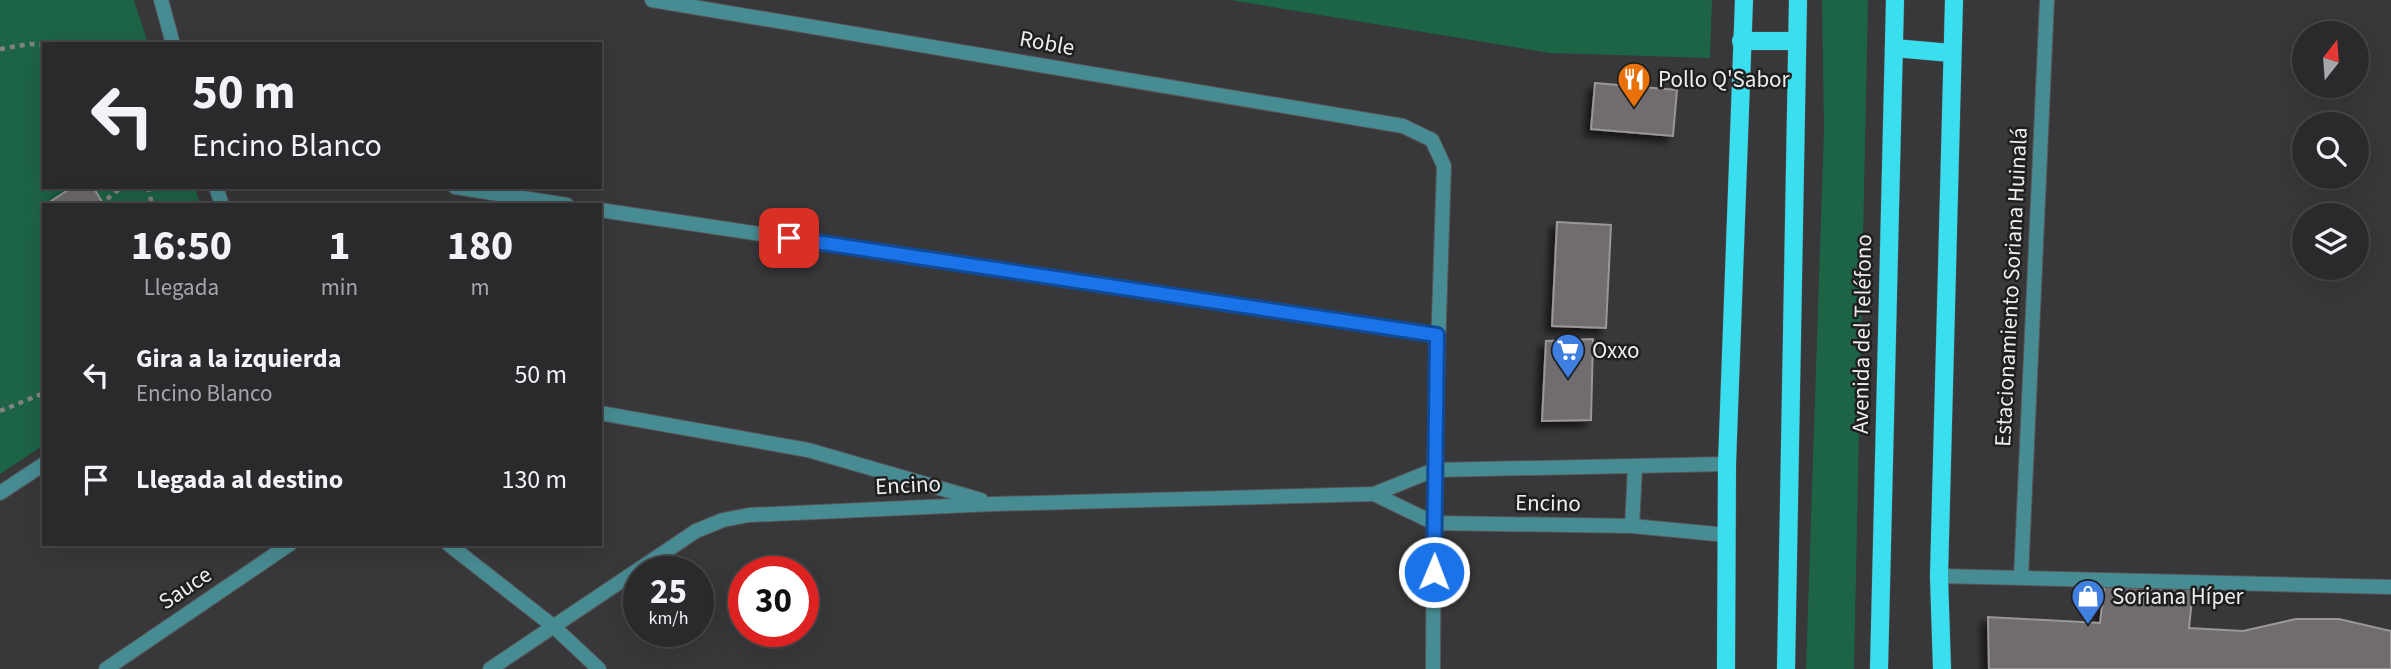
<!DOCTYPE html>
<html lang="es">
<meta charset="utf-8">
<style>
:root{--surface:#2a292c;--page:#323134;--text:#f1f3f6;--muted:#a5a6a9;--line:#464548}
body{margin:0;font-family:"Source Sans 3",sans-serif;background:var(--page);color:var(--text);height:100vh;display:flex;flex-direction:column;font-size:26px;white-space:nowrap}
*{box-sizing:border-box;margin:0}
p{font-size:23px;color:var(--muted)}
.icon{flex:none;width:38px;height:38px;fill:none;stroke:currentColor;stroke-width:2;stroke-linecap:round;stroke-linejoin:round}
.map{position:relative;flex:1;overflow:hidden}
.panel{position:absolute;left:42px;top:203px;width:560px;height:343px;display:flex;flex-direction:column;background:var(--surface);border-radius:0px;box-shadow:0 7px 28px #0002,0 0 0 2px var(--line)}
.panel>*{flex:none}
.guide{position:absolute;left:42px;top:42px;width:560px;height:147px;border-radius:0px;box-shadow:0 7px 28px #0002,0 0 0 2px var(--line);background:#2a292c;color:var(--text);overflow:hidden}
.needle{width:46px;rotate:17deg}
.buttons{position:absolute;left:2292px;top:21px;display:grid;gap:14px}
.buttons a{display:grid;place-items:center;width:77px;height:77px;border-radius:50%;background:var(--surface);box-shadow:0 7px 28px #0002,0 0 0 2px var(--line);font-size:35px}
.speed{position:absolute;left:623px;top:556px;display:flex;gap:14px;font-size:35px;font-weight:700;text-align:center}
.speed>*{display:grid;place-content:center;width:91px;height:91px;border-radius:50%;background:var(--surface);box-shadow:0 7px 28px #0002,0 0 0 2px var(--line);line-height:1}
.speed small{font-size:18px;font-weight:400}
.speed .limit{border:10px solid #d22;background:#fff;color:#111}
.pin{position:absolute;display:grid;place-items:center;width:60px;height:60px;color:#fff;margin:-30px;border-radius:14px;box-shadow:0 4px 10px #0006}
.me{position:absolute;width:77px;margin:-38px;rotate:1deg;stroke-linejoin:round;filter:drop-shadow(0 0 5px #0008)}
.turn{display:flex;align-items:center;gap:24px;height:147px;padding:0 35px;font-size:32px}
.turn .icon{width:91px;height:91px;stroke-width:2.5}
.turn b{display:block;font-size:49px;line-height:60px}
.eta{display:flex;justify-content:space-evenly;align-items:center;height:119px;text-align:center}
.eta b{font-size:42px;font-weight:700;line-height:49px}
ul{padding:0;list-style:none}
li{display:flex;align-items:center;gap:21px;height:105px;padding:0 35px}
li div{flex:1}
li b{display:block;font-size:26px}
li em{font-style:normal}
.map>svg:first-child{display:block}
.green{fill:#1d6446}
.building{fill:#706c6f;stroke:#9b9799;stroke-width:2;filter:url(#shadow)}
.lines{fill:none;stroke-linecap:round;stroke-linejoin:round}
.lane-casing{stroke:#555457;stroke-width:16}
.street-casing{stroke:#555457;stroke-width:16}
.primary-casing{stroke:#555457;stroke-width:19}
.path{stroke:#828184;stroke-width:4.5;stroke-dasharray:5 5;stroke-linecap:butt}
.lane{stroke:#488c93;stroke-width:14}
.street{stroke:#488c93;stroke-width:14}
.primary{stroke:#39dfee;stroke-width:18}
.route-casing{stroke:#114b97;stroke-width:18}
.route{stroke:#1a73e8;stroke-width:12}
.labels{text-anchor:middle;dominant-baseline:central;stroke-width:5;stroke-linejoin:round;paint-order:stroke}
.street-label{font-size:23px;fill:#edecee;stroke:#1f1f20}
.poi-label{font-size:23px;fill:#edecee;stroke:#1f1f20;text-anchor:start}
</style>
<div class="map">
<svg width="2391" height="669" viewBox="0 0 2391 669">
<defs>
<filter id="shadow"><feDropShadow dx="-6" dy="6" stdDeviation="3.5" flood-color="#0009"/></filter>
</defs>
<rect width="100%" height="100%" fill="#38373a"/>
<g class="green">
<polygon points="0,0 134,0 148,44 44,44 44,187 195,187 200,205 44,205 44,445 0,474"/>
<polygon points="1230,0 1712,0 1710,58 1550,53"/>
<polygon points="1822,0 1868,0 1854,669 1806,669 1824,129"/>
</g>
<g class="building">
<polygon points="1595,83 1677,90 1673,136 1591,129"/>
<polygon points="73,187 93,187 104,205 53,205 51,201"/>
<polygon points="1557,222 1611,225 1606,328 1552,326"/>
<polygon points="1593,339 1591,420 1542,421 1546,341"/>
<polygon points="2105,582 2193,589 2189,628 2243,631 2296,619 2339,619 2391,631 2391,669 1989,669 1988,617 2100,623"/>
</g>
<g class="lines">
<defs>
<g id="lane">
<polyline points="1632,526 1635,468"/>
<polyline points="1939,576 2391,587"/>
<polyline points="2021,577 2047,0"/>
</g>
<g id="street">
<polyline points="161,0 173,44"/>
<polyline points="652,0 1403,126 1432,140 1444,166 1434,470 1433,669"/>
<polyline points="216,187 222,205"/>
<polyline points="455,187 567,205"/>
<polyline points="600,210 1437,335"/>
<polyline points="600,413 808,450 981,500"/>
<polyline points="0,493 44,464"/>
<polyline points="1374,494 1434,523 1632,526 1727,535"/>
<polyline points="448,544 553,626 599,669"/>
<polyline points="106,669 290,544"/>
<polyline points="490,669 696,531 723,520 749,515 993,504 1374,494 1434,470 1727,464"/>
</g>
<g id="primary">
<polyline points="1741,41 1796,41"/>
<polyline points="1894,48 1951,53"/>
<polyline points="1726,669 1727,464 1744,0"/>
<polyline points="1786,669 1798,0"/>
<polyline points="1879,669 1895,0"/>
<polyline points="1942,669 1939,576 1954,0"/>
</g>
</defs>
<use href="#lane" class="lane-casing"/>
<use href="#street" class="street-casing"/>
<use href="#primary" class="primary-casing"/>
<g class="path">
<polyline points="0,49 30,44 44,45"/>
<polyline points="148,187 152,205"/>
<polyline points="107,199 122,187"/>
<polyline points="0,411 44,393"/>
</g>
<use href="#lane" class="lane"/>
<use href="#street" class="street"/>
<use href="#primary" class="primary"/>
</g>
<g class="lines">
<defs>
<polyline id="route" points="789,238 1437,335 1434,572"/>
</defs>
<use href="#route" class="route-casing"/>
<use href="#route" class="route"/>
</g>
<defs>
<symbol id="restaurant-pin" viewBox="-11 -11 22 30"><path d="M0 17L-7.5 6A9.5 9.5 0 1 1 7.5 6Z" fill="#e8710a" stroke="#1f1f20"/><path d="M-5-6h1v4h1v-4h1v4h1v-4h1v5L-1.5 .5V6h-2V.5L-5-1ZM5-6V6H3V1.5H1.5Q1.5-4 5-6Z" fill="#fff"/></symbol>
<symbol id="supermarket-pin" viewBox="-11 -11 22 30"><path d="M0 17L-7.5 6A9.5 9.5 0 1 1 7.5 6Z" fill="#3f7fe0" stroke="#1f1f20"/><path d="M-6-5.5h2.5l.6 2H6L4.5 2H-2.5L-4.4-4H-6ZM-1.5 3.2a1.3 1.3 0 1 0 .1 0ZM3 3.2a1.3 1.3 0 1 0 .1 0Z" fill="#fff"/></symbol>
<symbol id="shop-pin" viewBox="-11 -11 22 30"><path d="M0 17L-7.5 6A9.5 9.5 0 1 1 7.5 6Z" fill="#3f7fe0" stroke="#1f1f20"/><path d="M-5-2.5h2.3a2.7 3.5 0 0 1 5.4 0H5L5.5 6h-11ZM-1.5-2.5h3a1.5 2.3 0 0 0-3 0Z" fill="#fff"/></symbol>
</defs>
<g fill-rule="evenodd">
<use href="#restaurant-pin" x="1615" y="60" width="38" height="52"/>
<use href="#supermarket-pin" x="1549" y="331" width="38" height="52"/>
<use href="#shop-pin" x="2069" y="577" width="38" height="52"/>
</g>
<g class="labels">
<g class="street-label">
<text transform="translate(1047 43) rotate(10)">Roble</text>
<text transform="translate(2011 287) rotate(-87)">Estacionamiento Soriana Huinalá</text>
<text transform="translate(1862 334) rotate(-89)">Avenida del Teléfono</text>
<text transform="translate(908 485) rotate(-3)">Encino</text>
<text transform="translate(1548 503) rotate(1)">Encino</text>
<text transform="translate(185 588) rotate(-34)">Sauce</text>
</g>
<g class="poi-label">
<text x="1658" y="79">Pollo Q'Sabor</text>
<text x="1592" y="350">Oxxo</text>
<text x="2112" y="596">Soriana Híper</text>
</g>
</g>
</svg>
<div class="buttons">
<a><svg class="needle" viewBox="-14 -14 28 28"><path d="M0-13l5 13h-10z" fill="#e53935"/><path d="M0 13l5-13h-10z" fill="#a5a6a9"/></svg></a>
<a><svg class="icon" aria-label="search" viewBox="0 0 24 24"><circle cx="10" cy="10" r="6"/><path d="M15 15l6 6"/></svg></a>
<a><svg class="icon" aria-label="layers" viewBox="0 0 24 24"><path d="M12 4l9 5-9 5-9-5zM3 14l9 5 9-5"/></svg></a>
</div>
<div class="speed"><div>25<small>km/h</small></div><div class="limit">30</div></div>
<div class="pin" style="left:789px;top:238px;background:#d93025"><svg class="icon" aria-label="arrive" viewBox="0 0 24 24"><path d="M6 21V4h12l-3 4 3 4H6"/></svg></div>
<svg class="me" style="left:1434px;top:572px" viewBox="-20 -20 40 40"><circle r="17" fill="#1a73e8" stroke="#fff" stroke-width="3"/><path d="M0-11L8 9 0 5-8 9z" fill="#fff"/></svg>
<div class="guide">
<div class="turn"><svg class="icon" aria-label="left" viewBox="0 0 24 24"><path d="M17 20v-9H6M10 6l-5 5 5 5"/></svg><div><b>50 m</b>Encino Blanco</div></div>
</div>
<section class="panel">
<div class="eta">
<div><b>16:50</b><p>Llegada</p></div>
<div><b>1</b><p>min</p></div>
<div><b>180</b><p>m</p></div>
</div>
<ul>
<li><svg class="icon" aria-label="left" viewBox="0 0 24 24"><path d="M17 20v-9H6M10 6l-5 5 5 5"/></svg><div><b>Gira a la izquierda</b><p>Encino Blanco</p></div><em>50 m</em></li>
<li><svg class="icon" aria-label="arrive" viewBox="0 0 24 24"><path d="M6 21V4h12l-3 4 3 4H6"/></svg><div><b>Llegada al destino</b></div><em>130 m</em></li>
</ul>
</section>
</div>
